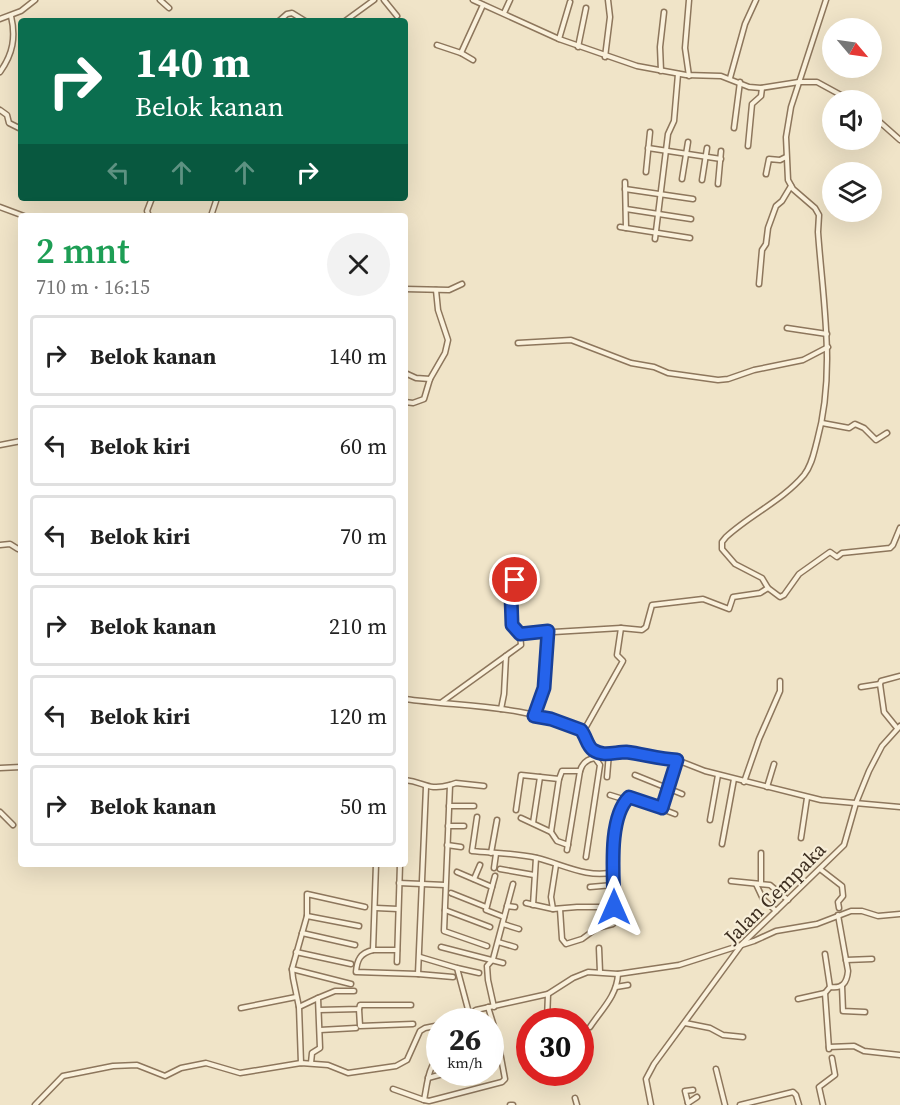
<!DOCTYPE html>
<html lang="id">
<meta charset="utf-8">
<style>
:root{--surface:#fff;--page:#f2f2f2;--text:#222;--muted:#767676;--line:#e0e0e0}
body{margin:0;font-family:"Source Serif 4",serif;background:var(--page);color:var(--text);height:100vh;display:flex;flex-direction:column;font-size:22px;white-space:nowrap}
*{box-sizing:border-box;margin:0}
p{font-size:20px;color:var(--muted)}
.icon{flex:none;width:33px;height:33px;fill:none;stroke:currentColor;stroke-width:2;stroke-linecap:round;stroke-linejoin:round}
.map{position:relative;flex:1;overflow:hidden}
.sheet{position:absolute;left:18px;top:213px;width:390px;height:654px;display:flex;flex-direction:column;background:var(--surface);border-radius:6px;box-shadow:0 6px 24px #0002}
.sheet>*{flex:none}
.top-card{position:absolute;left:18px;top:18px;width:390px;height:183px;border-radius:6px;box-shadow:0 6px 24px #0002;background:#0b6e4f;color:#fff;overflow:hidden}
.needle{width:39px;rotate:119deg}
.fabs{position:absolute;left:822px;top:18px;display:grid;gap:12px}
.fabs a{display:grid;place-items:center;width:60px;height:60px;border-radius:50%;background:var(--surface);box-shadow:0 6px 24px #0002;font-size:30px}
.speed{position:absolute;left:426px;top:1008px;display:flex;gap:12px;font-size:30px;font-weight:700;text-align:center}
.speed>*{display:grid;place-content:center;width:78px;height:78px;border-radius:50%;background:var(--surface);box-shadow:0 6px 24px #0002;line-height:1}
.speed small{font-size:15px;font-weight:400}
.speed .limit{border:9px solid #d22;background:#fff;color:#111}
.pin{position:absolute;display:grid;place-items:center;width:51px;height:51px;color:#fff;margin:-26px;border:3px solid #fff;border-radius:50%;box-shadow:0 2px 6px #0007}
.me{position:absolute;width:66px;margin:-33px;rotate:0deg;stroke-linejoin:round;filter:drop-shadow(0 0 4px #0008)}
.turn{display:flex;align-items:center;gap:21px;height:126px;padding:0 18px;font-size:27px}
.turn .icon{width:78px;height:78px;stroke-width:2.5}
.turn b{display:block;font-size:42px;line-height:51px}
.lanes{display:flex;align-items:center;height:57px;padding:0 18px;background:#0003;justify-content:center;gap:30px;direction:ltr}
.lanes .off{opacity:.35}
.round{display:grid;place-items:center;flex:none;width:63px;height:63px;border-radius:32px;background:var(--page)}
.headline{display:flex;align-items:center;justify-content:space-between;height:102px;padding:0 18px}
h1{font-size:36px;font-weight:600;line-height:45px;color:#1e9e55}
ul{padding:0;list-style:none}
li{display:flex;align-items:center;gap:18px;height:81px;margin:0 12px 9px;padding:0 6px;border:3px solid var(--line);border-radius:6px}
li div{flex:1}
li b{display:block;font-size:22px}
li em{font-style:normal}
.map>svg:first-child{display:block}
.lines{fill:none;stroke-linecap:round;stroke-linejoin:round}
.street-casing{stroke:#8d765c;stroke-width:7}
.street{stroke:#faf1dc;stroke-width:4}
.route-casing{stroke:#184099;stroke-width:15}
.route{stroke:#2563eb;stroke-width:10}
.labels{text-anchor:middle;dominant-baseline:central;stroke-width:4.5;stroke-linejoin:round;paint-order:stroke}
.street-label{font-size:20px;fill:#3d2e20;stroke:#f7eed8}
</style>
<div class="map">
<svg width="900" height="1105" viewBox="0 0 900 1105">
<rect width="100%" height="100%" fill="#f0e4c8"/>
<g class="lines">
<defs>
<g id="street">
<polyline points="160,0 169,8"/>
<polyline points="384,0 397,16"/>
<polyline points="473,0 559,39 637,66 686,75 721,76 749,87 761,88 799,82 817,82 850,100"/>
<polyline points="689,0 685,48 689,76"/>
<path d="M826,0L791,107L786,137L788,180L793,189L815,208L819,215L818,232C823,302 836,372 817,441C814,452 812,465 804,475C782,501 751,514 726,537L722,542V549L735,564L762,578L768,588L780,597L784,595L799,574L830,552L837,557L842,553L890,548L893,545L900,528"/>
<polyline points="504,13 510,0"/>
<polyline points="0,19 21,11 35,0"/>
<polyline points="279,21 287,14 292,13 305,21"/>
<polyline points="345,21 374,0"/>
<polyline points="559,39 570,2"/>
<polyline points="437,45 461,53 473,60"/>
<polyline points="578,47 586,8"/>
<polyline points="461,53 483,5"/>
<polyline points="605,57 610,17 608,0"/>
<polyline points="661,71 660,47 664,12"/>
<path d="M0,72C13,54 16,37 11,16"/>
<polyline points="730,78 745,24 756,0"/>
<polyline points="0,110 7,115 9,123 21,129"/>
<polyline points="872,115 900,140"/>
<polyline points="734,128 740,82"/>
<polyline points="748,146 752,104 761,96 762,88"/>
<polyline points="648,148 721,159"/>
<polyline points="646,172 650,132"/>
<polyline points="766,174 769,159 780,160 786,157"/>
<polyline points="682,179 688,142"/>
<polyline points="702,180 707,148"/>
<polyline points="625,182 626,228"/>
<polyline points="718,184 721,151"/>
<polyline points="625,189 693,199"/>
<polyline points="0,207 24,216"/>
<polyline points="626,209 691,219"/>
<polyline points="149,216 147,211 152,198"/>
<polyline points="211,216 217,198"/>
<polyline points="620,227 690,238"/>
<polyline points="655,239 668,134 674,121 678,74"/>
<polyline points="759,284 762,250 766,244 768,228 776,206 782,201 791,186"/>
<polyline points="405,289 449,290 462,284"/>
<polyline points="787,328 827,334"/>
<polyline points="518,343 571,340 631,363 654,367 668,373 718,380 728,379 754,370 803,360 828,347"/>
<polyline points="405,373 416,378 430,379"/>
<polyline points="405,402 413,403 424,399 430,379 445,353 448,340 438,310 436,290"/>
<polyline points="822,423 849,428 855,424 864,428 876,440 887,433"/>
<polyline points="0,445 21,441"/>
<polyline points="0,545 10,544 18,549"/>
<path d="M516,571C515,588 501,623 520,634"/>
<polyline points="861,687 880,684"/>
<path d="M405,699C463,707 527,705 581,730L590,747L599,752H625L661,759L677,760L705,771L821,800L900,807"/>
<polyline points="442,702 521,645 520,634 621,628 642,630 646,627 652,605 703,599 729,609 733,597 760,593 768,588"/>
<polyline points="501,709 504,694 506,656"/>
<polyline points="534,716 544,688 548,631"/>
<polyline points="897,728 884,712 880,684 881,681 900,676"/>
<polyline points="583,732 623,661 617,655 621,628"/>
<polyline points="0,768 21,767"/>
<polyline points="635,775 682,794"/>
<polyline points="607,777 609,753"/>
<path d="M405,780C425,782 427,791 450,785"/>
<polyline points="744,782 759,739 780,691 780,681"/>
<polyline points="484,786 456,783 450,785 444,931 487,946"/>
<polyline points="767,787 774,764"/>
<polyline points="610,795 626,800 631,797 675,814"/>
<polyline points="449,806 474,806"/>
<polyline points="661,808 677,760"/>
<polyline points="516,810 521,775 559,779"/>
<polyline points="0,812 13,825"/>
<path d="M477,817L472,851C493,853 516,853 537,858C562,864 588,879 614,872"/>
<polyline points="521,818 551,832"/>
<polyline points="710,820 718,775"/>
<polyline points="533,823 540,777"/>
<polyline points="448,826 464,826"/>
<polyline points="801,838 807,798"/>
<polyline points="722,844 734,779"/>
<polyline points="447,845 461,847"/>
<polyline points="568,845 557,841 551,832 559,779 562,771 580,771"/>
<path d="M567,850L580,771C582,764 587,759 595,758"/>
<polyline points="491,853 497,820"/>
<polyline points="586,857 600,765 595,758 596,751"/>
<path d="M376,864L373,950C360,953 357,960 356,972L418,974L453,977"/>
<polyline points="494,868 496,854"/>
<polyline points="500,869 534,875"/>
<polyline points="820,869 842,886 843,896 838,902 839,908"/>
<polyline points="457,872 492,887 486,910 504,917"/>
<polyline points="474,879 480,865"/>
<polyline points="731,881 770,885 788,900"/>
<polyline points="399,883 445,885"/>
<polyline points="756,884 763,899 776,911"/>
<polyline points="761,884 761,853"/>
<polyline points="492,887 495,876"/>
<polyline points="590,887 613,885"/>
<polyline points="451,893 486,907"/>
<polyline points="526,903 553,909 577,907 614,907"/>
<polyline points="533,905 536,858"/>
<polyline points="507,906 515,907"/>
<polyline points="376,908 398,909"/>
<polyline points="553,909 551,897 556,865"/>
<polyline points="560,909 562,939 566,944 582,939 597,928 613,924 613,839 626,800"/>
<polyline points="445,910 490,927"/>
<polyline points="307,916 359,926"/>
<polyline points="503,924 519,929"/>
<polyline points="302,933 355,945"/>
<polyline points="498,942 515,947"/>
<polyline points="441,947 503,963"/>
<polyline points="599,948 600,972"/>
<polyline points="373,950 397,950"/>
<polyline points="296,952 351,964"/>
<path d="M825,954L830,987C843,989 847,982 848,971L838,915"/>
<polyline points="420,957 457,968 469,1013"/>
<polyline points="846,960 872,959"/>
<polyline points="397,962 400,864"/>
<polyline points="457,968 479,973"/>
<polyline points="292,969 351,984"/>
<polyline points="418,974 426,787"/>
<polyline points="842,986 843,1011 865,1012"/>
<polyline points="616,987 628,985"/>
<polyline points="548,994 547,1020 552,1022"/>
<polyline points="798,999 825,993"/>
<polyline points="299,1007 318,998"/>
<polyline points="494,1007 488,980 487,966 493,959 513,884"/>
<polyline points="241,1008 296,997"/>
<polyline points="359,1009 360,1026 413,1024"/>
<polyline points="319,1010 359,1009 360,1005 411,1005"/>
<polyline points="457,1022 476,1010 548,994 573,978 588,972 618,974 679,965 754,941 776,931 817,924 851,911 862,911 878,916 900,914"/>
<polyline points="685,1023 710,1028 723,1035 743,1037"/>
<path d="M590,1027C601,1010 617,996 618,974"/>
<polyline points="320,1030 356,1028"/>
<polyline points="829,1047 854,1046 864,1051 900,1055"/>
<polyline points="829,1049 825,993 830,987"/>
<path d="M440,1056C428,1065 427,1086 424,1100L429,1101L502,1082L505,1079L497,1036L488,1007"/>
<polyline points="490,1062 501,1060"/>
<polyline points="301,1063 299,1007 293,978 292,969 307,916 307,894 365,907"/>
<polyline points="311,1063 312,1053 320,1048 318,998 335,991 354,991"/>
<polyline points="716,1069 725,1105"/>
<polyline points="428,1078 450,1072"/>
<polyline points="393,1089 424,1100"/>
<polyline points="575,1098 577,1105"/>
<polyline points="688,1103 685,1091 693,1090"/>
<polyline points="688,1103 697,1097"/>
<polyline points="35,1105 63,1076 113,1066 137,1065 165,1076 181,1068 206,1063 240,1073 301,1063 328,1065 348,1073 396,1066 407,1060 420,1031 425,1028 440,1025"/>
<polyline points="510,1105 513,1105"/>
<polyline points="651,1105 646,1079 654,1064 742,944 844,845 856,803 869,771 882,746 900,726"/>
<polyline points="740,1105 793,1092 796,1095 799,1105"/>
<polyline points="823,1105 819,1087 835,1075 832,1058"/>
</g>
</defs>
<use href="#street" class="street-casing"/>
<use href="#street" class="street"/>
</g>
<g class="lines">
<defs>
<path id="route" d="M515,580L511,596L512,625L520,634L548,631L544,688L534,716L551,719L581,730C586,736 587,746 593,750C603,757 615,752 626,752C643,754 659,759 677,760L662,808L629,797C607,819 614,877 614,907"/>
</defs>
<use href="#route" class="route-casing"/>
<use href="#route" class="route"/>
</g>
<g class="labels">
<g class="street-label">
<text transform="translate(775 893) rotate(-45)">Jalan Cempaka</text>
</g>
</g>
</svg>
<div class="fabs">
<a><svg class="needle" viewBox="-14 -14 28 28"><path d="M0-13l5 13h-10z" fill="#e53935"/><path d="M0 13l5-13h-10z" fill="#767676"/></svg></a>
<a><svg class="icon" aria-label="sound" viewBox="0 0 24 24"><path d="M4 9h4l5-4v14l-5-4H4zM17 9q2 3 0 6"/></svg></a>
<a><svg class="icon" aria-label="layers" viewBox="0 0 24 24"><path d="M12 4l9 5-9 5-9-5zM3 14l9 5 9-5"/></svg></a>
</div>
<div class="speed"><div>26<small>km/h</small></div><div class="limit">30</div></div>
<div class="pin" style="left:515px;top:580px;background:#d93025"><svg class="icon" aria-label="arrive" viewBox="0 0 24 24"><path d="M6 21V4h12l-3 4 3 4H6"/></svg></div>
<svg class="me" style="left:614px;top:907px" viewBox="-20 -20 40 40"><path d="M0-17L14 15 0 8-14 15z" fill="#2563eb" stroke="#fff" stroke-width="4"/></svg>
<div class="top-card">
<div class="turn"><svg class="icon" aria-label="right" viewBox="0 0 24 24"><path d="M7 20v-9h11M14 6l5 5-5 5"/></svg><div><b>140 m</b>Belok kanan</div></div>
<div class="lanes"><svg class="icon off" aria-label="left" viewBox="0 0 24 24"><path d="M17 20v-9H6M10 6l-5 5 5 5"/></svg><svg class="icon off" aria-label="ahead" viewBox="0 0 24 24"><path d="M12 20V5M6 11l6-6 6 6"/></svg><svg class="icon off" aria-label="ahead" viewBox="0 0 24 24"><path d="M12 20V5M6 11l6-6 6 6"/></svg><svg class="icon" aria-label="right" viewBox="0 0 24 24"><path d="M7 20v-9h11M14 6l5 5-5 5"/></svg></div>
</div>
<section class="sheet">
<div class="headline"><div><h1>2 mnt</h1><p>710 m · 16:15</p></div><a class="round"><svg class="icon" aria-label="close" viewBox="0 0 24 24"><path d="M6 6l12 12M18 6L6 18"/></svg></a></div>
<ul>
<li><svg class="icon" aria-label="right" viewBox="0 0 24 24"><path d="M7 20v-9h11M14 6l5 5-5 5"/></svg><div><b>Belok kanan</b></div><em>140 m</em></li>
<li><svg class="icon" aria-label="left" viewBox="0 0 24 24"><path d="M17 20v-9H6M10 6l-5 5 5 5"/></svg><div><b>Belok kiri</b></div><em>60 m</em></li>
<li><svg class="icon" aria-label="left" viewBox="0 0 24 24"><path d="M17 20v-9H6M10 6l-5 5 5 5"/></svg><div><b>Belok kiri</b></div><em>70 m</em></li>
<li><svg class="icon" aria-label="right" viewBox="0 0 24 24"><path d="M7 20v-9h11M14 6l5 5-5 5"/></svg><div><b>Belok kanan</b></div><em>210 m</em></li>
<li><svg class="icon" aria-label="left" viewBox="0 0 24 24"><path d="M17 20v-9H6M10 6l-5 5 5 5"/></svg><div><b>Belok kiri</b></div><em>120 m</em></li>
<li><svg class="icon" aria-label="right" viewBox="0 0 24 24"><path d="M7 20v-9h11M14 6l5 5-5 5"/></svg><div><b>Belok kanan</b></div><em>50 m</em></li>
</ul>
</section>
</div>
